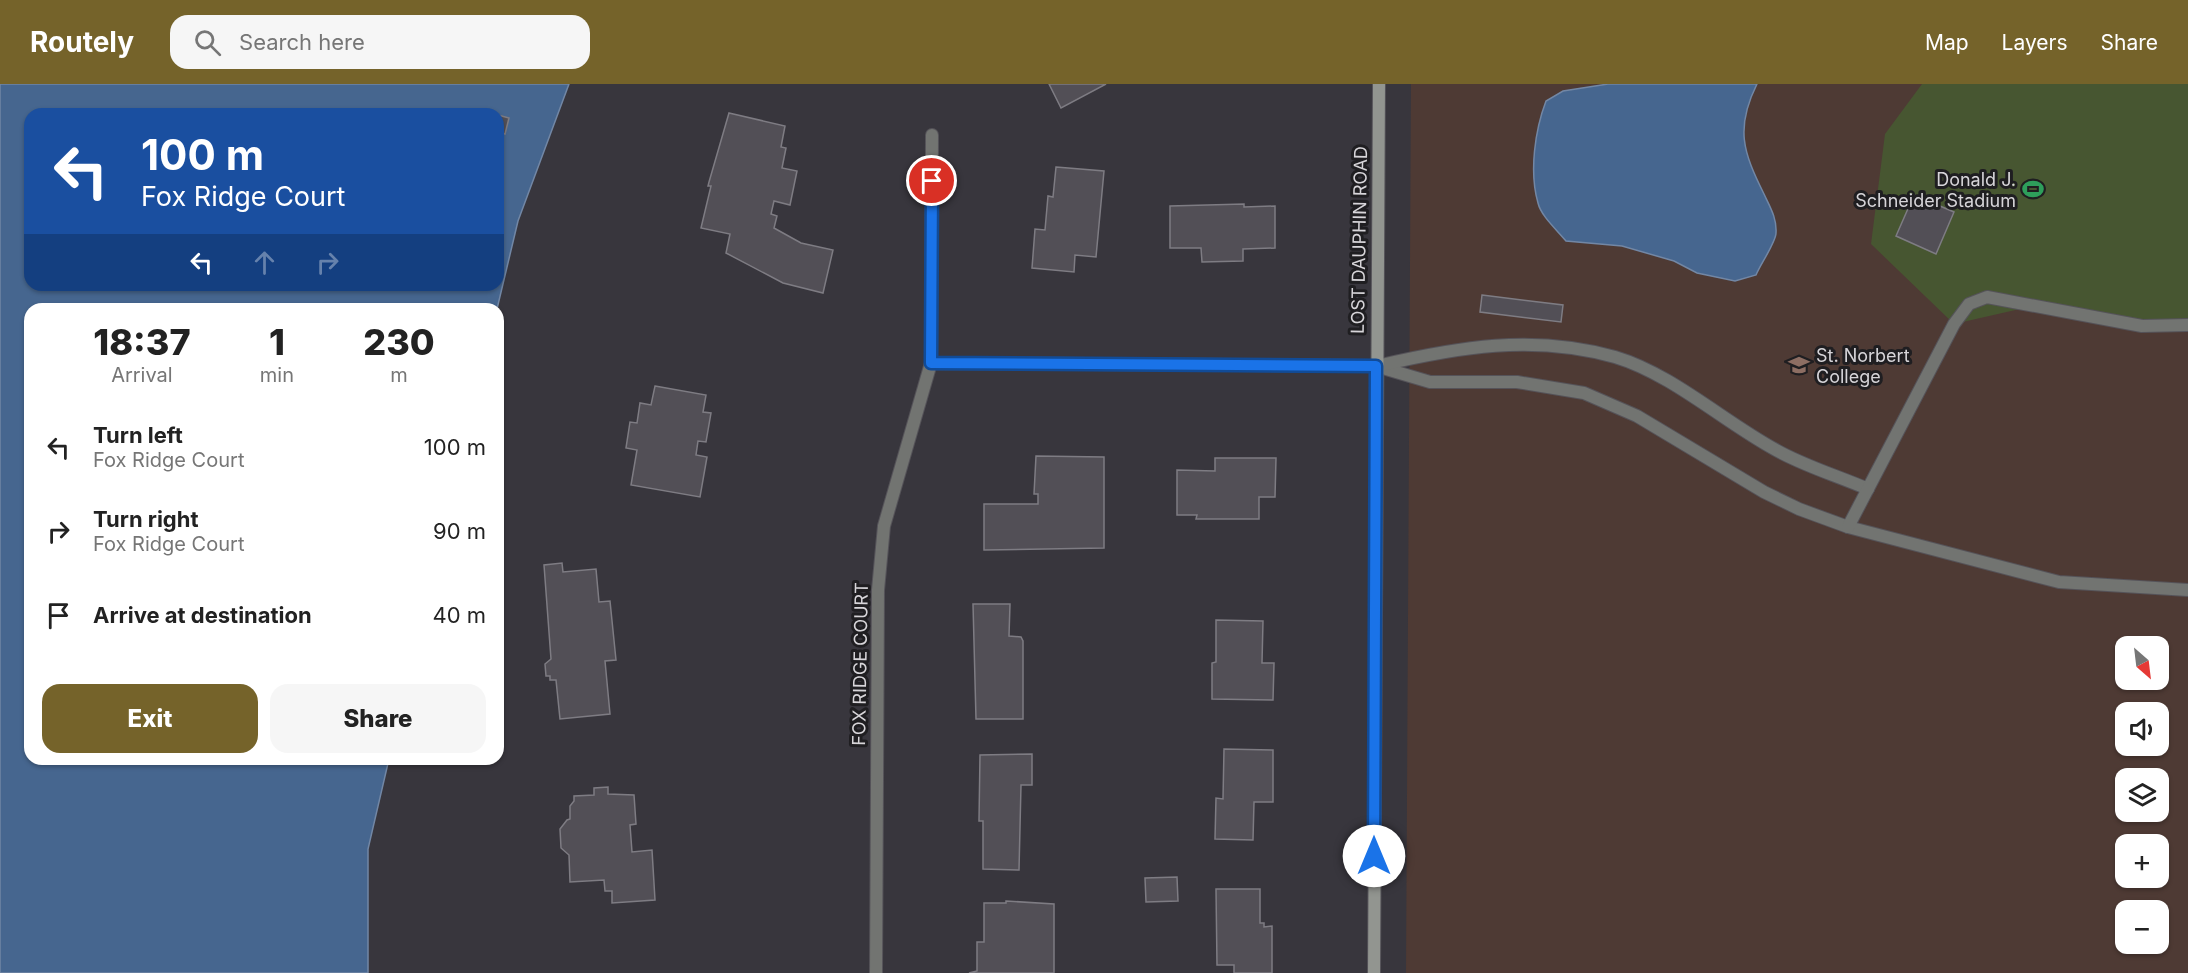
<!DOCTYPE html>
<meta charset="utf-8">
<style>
:root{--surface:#fff;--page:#f6f6f6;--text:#222;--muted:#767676;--accent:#75632a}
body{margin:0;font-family:Inter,sans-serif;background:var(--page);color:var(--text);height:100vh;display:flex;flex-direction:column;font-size:22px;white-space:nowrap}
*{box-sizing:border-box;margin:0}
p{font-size:20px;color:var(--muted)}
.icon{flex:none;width:33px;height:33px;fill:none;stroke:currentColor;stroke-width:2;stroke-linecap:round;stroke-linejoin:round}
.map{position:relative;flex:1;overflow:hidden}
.sheet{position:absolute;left:24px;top:219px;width:480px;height:462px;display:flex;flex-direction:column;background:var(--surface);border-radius:18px;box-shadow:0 2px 4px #0004}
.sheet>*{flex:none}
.banner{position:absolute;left:24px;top:24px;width:480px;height:183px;border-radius:18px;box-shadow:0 2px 4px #0004;background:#1a4fa0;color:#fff;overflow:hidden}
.needle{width:39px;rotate:152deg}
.tools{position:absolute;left:2115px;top:552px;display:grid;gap:12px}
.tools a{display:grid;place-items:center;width:54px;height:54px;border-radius:12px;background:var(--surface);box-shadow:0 2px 4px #0004;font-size:30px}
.pin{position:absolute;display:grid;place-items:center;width:51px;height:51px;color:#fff;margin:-26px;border:3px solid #fff;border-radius:50%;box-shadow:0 2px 6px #0007}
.me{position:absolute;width:66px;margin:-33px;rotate:0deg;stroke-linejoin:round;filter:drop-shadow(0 0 4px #0008)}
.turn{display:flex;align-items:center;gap:21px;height:126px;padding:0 18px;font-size:27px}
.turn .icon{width:78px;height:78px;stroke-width:2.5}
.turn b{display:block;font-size:42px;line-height:51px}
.lanes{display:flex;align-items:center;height:57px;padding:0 18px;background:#0003;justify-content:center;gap:30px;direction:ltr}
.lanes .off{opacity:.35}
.eta{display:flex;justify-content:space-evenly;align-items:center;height:102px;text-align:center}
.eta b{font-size:36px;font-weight:800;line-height:42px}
.cta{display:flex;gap:12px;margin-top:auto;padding:12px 18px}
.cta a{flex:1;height:69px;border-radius:18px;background:var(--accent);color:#fff;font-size:24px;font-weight:800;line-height:69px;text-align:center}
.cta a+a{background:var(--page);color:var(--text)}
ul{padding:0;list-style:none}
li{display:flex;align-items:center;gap:18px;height:84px;padding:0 18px}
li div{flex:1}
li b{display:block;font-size:22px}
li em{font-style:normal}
header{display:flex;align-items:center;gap:36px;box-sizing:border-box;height:84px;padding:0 30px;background:var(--accent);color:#fff}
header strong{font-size:28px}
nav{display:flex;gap:33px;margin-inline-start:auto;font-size:21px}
.search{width:420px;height:54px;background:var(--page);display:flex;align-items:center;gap:15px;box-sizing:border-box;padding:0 21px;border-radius:18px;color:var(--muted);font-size:22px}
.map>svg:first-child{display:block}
.education{fill:#4e3a34;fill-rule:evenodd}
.green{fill:#475631}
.water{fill:#46668f;stroke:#7287a5;stroke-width:1.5;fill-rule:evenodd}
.building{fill:#524f56;stroke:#7e7c83;stroke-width:1.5}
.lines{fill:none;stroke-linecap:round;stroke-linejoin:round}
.lane-casing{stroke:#555359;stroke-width:14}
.street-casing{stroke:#555359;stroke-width:14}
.secondary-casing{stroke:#555359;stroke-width:14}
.lane{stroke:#727471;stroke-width:12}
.street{stroke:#727471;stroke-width:12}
.secondary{stroke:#929590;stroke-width:12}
.route-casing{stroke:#114b97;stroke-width:15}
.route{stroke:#1a73e8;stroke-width:10}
.labels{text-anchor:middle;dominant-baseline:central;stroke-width:6;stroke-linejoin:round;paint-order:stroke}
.poi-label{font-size:18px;fill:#d7d5d9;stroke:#1f1e21;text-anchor:end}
.street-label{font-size:18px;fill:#d7d5d9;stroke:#1f1e21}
</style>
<header>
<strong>Routely</strong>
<div class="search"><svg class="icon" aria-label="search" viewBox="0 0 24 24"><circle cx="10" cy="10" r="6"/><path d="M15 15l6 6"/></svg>Search here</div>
<nav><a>Map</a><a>Layers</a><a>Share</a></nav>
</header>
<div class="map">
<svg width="2188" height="889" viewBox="0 0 2188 889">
<rect width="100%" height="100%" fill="#38363d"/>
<path class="education" d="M1411,0H2188V889H1406ZM2126,562H2158V596H2126ZM2126,628H2158V662H2126ZM2126,694H2158V728H2126ZM2126,760H2158V794H2126ZM2126,826H2158V860H2126Z"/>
<polygon class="green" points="1922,0 2188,0 2188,241 2033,222 1954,240 1871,160 1885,50"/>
<g class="water">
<path d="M0,0H569L518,137L497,225H30V675H389L368,765V889H0ZM30,30H498V201H30Z"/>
<path d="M1608,0H1757C1735,44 1743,68 1764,110C1770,123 1777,134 1776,149C1776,158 1760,181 1756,191L1735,197L1697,189L1674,177L1622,162L1566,157C1557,146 1541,132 1538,119C1529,88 1535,46 1546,17L1563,7Z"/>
</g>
<g class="building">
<polygon points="1049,0 1106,0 1061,24"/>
<polygon points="729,29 785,42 781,63 786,64 782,84 797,87 790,121 774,117 771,130 777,132 774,144 801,159 833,166 823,209 783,199 726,169 730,150 701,144 711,102 708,102 709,98"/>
<polygon points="498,31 509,34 505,50 498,48"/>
<polygon points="1056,83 1104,87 1096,173 1075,171 1074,188 1032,184 1035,145 1045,146 1048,112 1053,113"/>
<polygon points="1914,111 1954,128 1936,170 1896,152"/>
<polygon points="1244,120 1244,123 1275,122 1275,164 1243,165 1243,177 1202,178 1201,164 1170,164 1170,122"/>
<polygon points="1482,211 1563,221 1561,238 1480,228"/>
<polygon points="655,302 706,311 703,328 711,329 706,358 698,357 696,371 707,373 700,413 631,401 637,366 626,364 630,338 637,339 640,319 651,321"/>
<polygon points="1036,372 1104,373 1104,464 984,466 984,420 1038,420 1038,410 1034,410"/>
<polygon points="1215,374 1276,374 1275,413 1259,413 1259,435 1196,435 1197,431 1177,431 1177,386 1215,387"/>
<polygon points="562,479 563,488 596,485 599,518 610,517 616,576 605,577 610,630 560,635 556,596 550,596 550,592 546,592 545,580 551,575 544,481"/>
<polygon points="973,520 1010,520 1009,552 1021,553 1023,557 1023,635 976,635"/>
<polygon points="1216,536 1263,537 1262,579 1274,579 1273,616 1212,615 1212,579 1216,578"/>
<polygon points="1224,665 1273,666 1273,718 1254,718 1253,756 1215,755 1216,714 1223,715"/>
<polygon points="1032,670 1032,701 1021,701 1019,786 983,785 983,737 979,737 980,671"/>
<polygon points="608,703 608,710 634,711 636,740 630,741 632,768 652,766 655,816 612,819 612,807 605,807 604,796 570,798 569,771 561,764 560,745 567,736 570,735 570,722 574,717 574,712 594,711 594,704"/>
<polygon points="1177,793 1178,817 1146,818 1145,794"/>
<polygon points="1216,805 1260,805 1260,839 1264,839 1264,843 1272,842 1272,889 1234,889 1234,881 1217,881"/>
<polygon points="1006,817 1054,820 1054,889 969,889 977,887 977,858 984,858 984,819 1006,819"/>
</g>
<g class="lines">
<defs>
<g id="lane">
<polyline points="1376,282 1430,298 1517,298 1584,309 1637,332 1764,408 1799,425 1848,443 2059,498 2188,506"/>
<path d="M1377,282C1458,263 1532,250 1615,273C1672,290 1724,338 1776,366C1804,382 1838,392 1868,405"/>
<polyline points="1848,443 1954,240 1969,220 1987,213 2142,242 2188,241"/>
</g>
<g id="street">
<polyline points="931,279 932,51"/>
<polyline points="876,889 878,506 884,442 931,279 1376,282"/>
</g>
<polyline id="secondary" points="1374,889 1379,0"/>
</defs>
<use href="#lane" class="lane-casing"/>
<use href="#street" class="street-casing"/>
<use href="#secondary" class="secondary-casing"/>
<use href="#lane" class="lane"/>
<use href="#street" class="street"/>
<use href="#secondary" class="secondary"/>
</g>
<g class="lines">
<defs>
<polyline id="route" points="932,97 931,279 1376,282 1374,772"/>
</defs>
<use href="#route" class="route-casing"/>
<use href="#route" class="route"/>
</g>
<defs>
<symbol id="stadium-bare" viewBox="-9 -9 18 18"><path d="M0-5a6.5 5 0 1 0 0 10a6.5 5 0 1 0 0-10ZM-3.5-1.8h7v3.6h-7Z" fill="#2e9e5b" stroke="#1f1e21" stroke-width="2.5" paint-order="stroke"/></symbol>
<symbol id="university-bare" viewBox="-9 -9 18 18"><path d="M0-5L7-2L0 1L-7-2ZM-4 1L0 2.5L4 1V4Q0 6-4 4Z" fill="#8d6e63" stroke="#1f1e21" stroke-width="2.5" paint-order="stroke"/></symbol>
</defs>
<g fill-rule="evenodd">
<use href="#stadium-bare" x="2018" y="90" width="30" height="30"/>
<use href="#university-bare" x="1784" y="266" width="30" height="30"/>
</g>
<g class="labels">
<g class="poi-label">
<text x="2016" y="95">Donald J.<tspan x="2016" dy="21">Schneider Stadium</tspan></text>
<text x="1816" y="271" text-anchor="start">St. Norbert<tspan x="1816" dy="21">College</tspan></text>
</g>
<g class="street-label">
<text transform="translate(1359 156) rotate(-89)">LOST DAUPHIN ROAD</text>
<text transform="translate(860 580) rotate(-89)">FOX RIDGE COURT</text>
</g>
</g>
</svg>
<div class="tools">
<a><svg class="needle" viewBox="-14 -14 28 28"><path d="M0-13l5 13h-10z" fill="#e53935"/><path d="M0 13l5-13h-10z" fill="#767676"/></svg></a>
<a><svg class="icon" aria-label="sound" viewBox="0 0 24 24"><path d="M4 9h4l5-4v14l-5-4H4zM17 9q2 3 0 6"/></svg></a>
<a><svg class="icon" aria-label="layers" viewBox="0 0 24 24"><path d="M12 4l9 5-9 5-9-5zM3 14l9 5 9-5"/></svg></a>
<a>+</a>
<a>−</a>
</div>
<div class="pin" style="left:932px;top:97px;background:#d93025"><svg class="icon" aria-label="arrive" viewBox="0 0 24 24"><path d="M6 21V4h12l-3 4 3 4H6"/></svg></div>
<svg class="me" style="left:1374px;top:772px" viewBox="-20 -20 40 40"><circle r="19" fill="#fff"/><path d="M0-13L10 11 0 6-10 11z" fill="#1a73e8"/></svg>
<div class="banner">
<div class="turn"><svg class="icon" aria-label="left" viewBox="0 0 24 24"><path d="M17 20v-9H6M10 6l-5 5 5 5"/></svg><div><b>100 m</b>Fox Ridge Court</div></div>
<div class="lanes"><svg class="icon" aria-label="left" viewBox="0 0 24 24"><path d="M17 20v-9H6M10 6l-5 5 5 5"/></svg><svg class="icon off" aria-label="ahead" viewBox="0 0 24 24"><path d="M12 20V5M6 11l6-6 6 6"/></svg><svg class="icon off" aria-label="right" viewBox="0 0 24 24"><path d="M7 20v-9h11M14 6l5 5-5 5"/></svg></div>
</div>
<section class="sheet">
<div class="eta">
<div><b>18:37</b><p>Arrival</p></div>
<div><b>1</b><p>min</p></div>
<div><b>230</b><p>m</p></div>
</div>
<ul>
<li><svg class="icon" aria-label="left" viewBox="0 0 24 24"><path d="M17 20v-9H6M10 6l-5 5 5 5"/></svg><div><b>Turn left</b><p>Fox Ridge Court</p></div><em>100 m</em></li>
<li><svg class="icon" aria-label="right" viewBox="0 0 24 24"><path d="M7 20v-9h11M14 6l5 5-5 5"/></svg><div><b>Turn right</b><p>Fox Ridge Court</p></div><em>90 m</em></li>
<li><svg class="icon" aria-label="arrive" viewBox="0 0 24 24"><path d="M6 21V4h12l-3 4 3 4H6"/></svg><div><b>Arrive at destination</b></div><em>40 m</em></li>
</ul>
<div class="cta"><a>Exit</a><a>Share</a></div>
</section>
</div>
